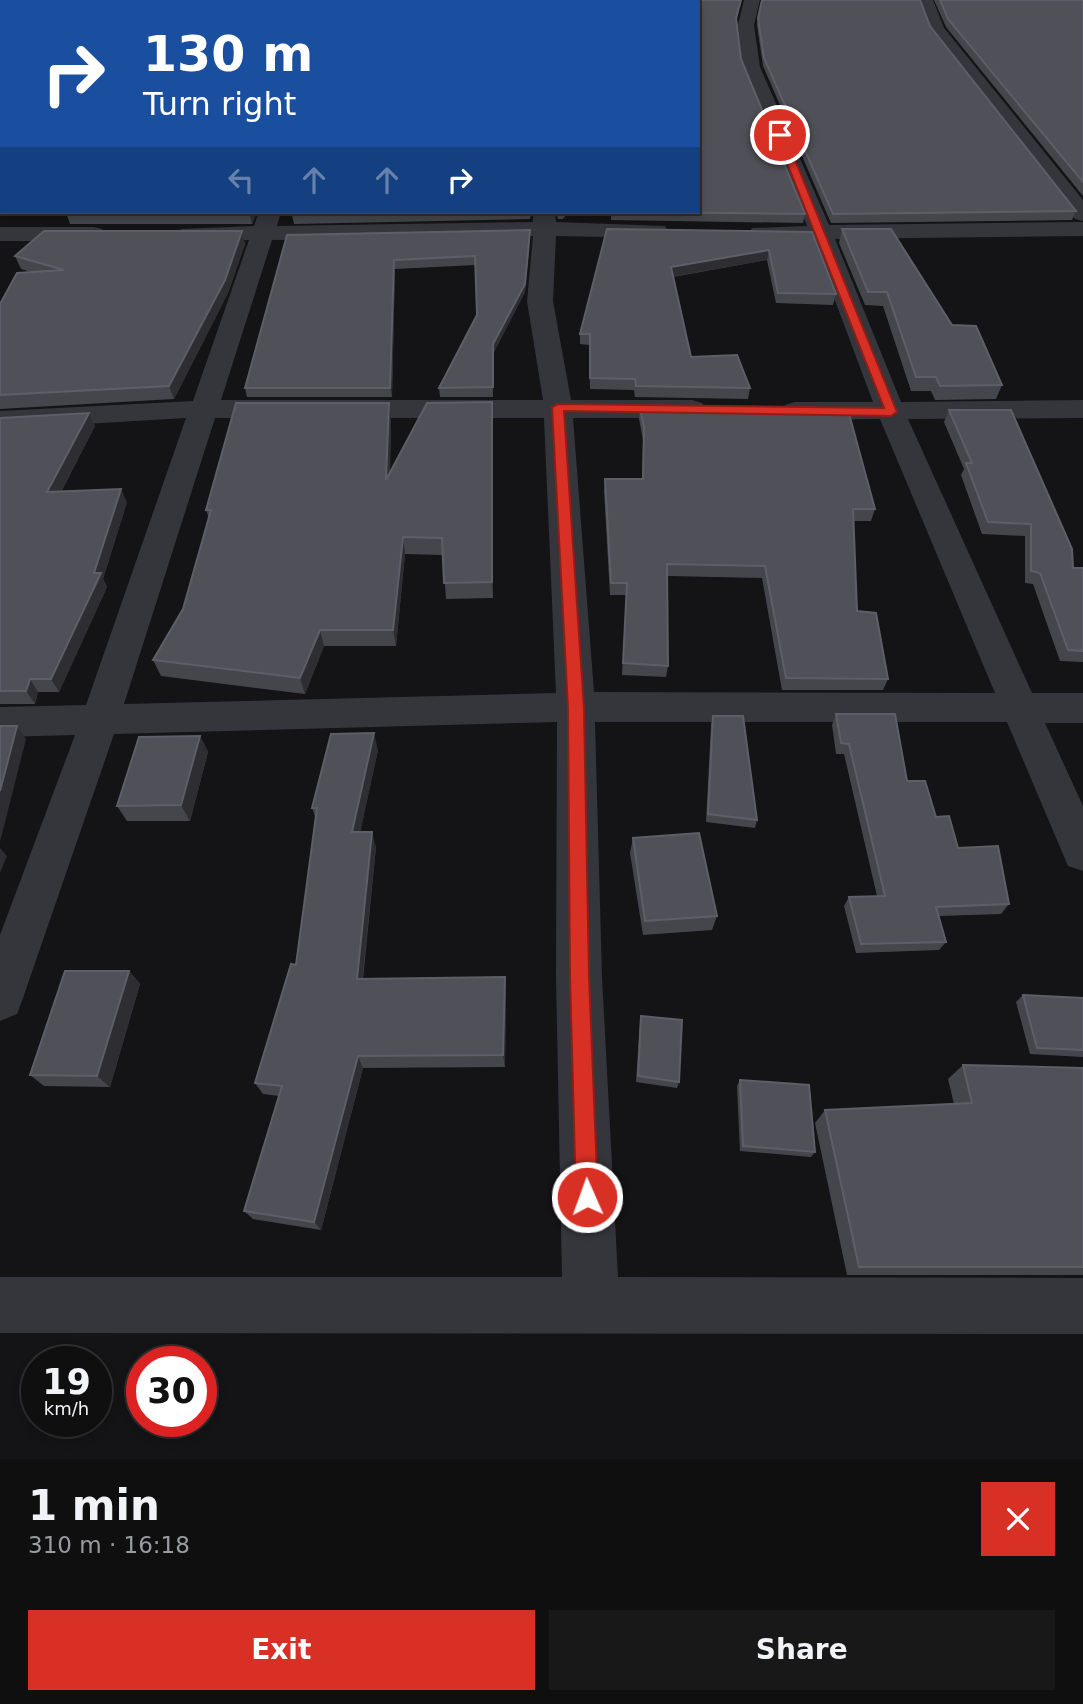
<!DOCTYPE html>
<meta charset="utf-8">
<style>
:root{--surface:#0f0f10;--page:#181819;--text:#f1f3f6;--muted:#9b9c9f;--line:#2f2f30;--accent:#d93025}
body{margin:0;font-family:"DejaVu Sans",sans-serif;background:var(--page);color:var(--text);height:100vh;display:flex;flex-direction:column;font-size:26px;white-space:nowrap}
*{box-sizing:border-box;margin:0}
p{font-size:23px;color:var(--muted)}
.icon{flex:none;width:38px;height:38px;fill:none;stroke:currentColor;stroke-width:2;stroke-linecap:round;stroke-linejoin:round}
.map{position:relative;height:1459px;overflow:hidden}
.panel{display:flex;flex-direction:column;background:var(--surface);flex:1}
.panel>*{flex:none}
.guide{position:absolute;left:0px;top:0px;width:700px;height:214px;box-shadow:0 4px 10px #0003,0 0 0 2px var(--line);background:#1a4fa0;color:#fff;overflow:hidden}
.speed{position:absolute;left:21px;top:1346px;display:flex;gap:14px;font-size:35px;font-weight:700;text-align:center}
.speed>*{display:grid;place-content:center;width:91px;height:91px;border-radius:50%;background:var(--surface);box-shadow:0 4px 10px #0003,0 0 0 2px var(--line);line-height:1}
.speed small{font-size:18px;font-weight:400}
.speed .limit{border:10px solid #d22;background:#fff;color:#111}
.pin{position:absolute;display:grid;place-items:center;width:60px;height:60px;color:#fff;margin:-30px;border:4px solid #fff;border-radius:50%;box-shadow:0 2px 7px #0007}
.me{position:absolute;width:77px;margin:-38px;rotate:358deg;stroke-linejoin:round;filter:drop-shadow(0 0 5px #0008)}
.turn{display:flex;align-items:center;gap:24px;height:147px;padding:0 28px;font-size:32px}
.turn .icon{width:91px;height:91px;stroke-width:2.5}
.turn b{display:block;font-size:49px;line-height:60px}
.lanes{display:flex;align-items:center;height:66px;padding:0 28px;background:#0003;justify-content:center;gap:35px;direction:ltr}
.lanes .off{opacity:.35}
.round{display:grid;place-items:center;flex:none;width:74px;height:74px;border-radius:0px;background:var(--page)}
.headline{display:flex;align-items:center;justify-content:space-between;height:119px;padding:0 28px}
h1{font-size:42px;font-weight:700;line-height:52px}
.action{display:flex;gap:14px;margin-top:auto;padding:14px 28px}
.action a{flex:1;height:80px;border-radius:0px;background:var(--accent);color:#fff;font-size:28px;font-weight:700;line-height:80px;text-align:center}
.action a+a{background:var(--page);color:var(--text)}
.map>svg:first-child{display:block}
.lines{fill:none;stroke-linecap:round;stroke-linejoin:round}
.minor{fill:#35353c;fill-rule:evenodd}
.wall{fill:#45454c}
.shaded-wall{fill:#2d2d32}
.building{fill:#505058;stroke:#5d5e67;stroke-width:2}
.route{fill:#d93025;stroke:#8d1f18;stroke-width:2}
</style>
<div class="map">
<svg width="1083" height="1459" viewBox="0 0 1083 1459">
<rect width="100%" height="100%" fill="#141416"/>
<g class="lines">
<g class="minor">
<path d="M744,0H760L754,25L760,67L829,225L1083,222V236L835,239L901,402L1083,400V418L908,419L1032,693H1083V723H1045L1083,806V871L1068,866L1007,722H595L602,977L618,1277L1083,1278V1334L0,1333V1277H562L556,977L557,722L114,734L23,998L17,1014L0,1021V935L75,735L0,737V707L86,705L186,418L0,429V411L193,401L249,240L189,241L181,239L178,234L181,229L254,226L259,212H281L277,226L533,222V212H555L556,222L665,226L668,231L665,236L657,238L556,236L553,301L571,400H692L702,403L706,409L702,415L692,418H573L594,692L995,693L880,419L795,420L785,417L781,411L785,405L795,402H873L812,239L760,240L752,238L749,233L752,228L807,226L742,67L738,25ZM533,236L527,301L543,400H221L272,240ZM215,418H544L556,693L124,704Z"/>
<polygon points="917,0 933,0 944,28 1083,200 1083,221 1075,219 930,32"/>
<polygon points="0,227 94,227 102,229 105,234 102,239 94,241 0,241"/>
</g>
</g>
<g class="wall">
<polygon points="697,0 741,0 737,20 741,59 805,214 803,223 611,220 611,212"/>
<polygon points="934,0 1083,0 1083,196 946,27"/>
<polygon points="758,18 930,26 1076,211 1072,220 831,223 763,66 757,25"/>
<polygon points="257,212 252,224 70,224 67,215"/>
<polygon points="293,212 532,212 530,219 294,224 292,215"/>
<polygon points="556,212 568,212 563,219 558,219"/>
<polygon points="607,229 812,232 836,294 833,305 776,303 767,260 673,277 691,357 750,388 748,399 635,397 634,390 590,389 589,345 580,344 580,334"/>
<polygon points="842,229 952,325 1002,385 996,399 935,400 931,391 911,391 883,306 865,305 839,243"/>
<polygon points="242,231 245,244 228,293 174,399 0,409 0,304 31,272 21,269 15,256"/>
<polygon points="287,235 530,239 525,292 493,354 493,397 440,397 439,388 477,315 475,265 395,269 392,397 247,397 245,388"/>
<polygon points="640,408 875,509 871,521 853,521 857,611 888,679 883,690 782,690 762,578 667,576 668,666 666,677 622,675 626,595 610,595 604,491 605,479 642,479 643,440 639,419"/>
<polygon points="949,410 1073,568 1083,568 1083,662 1060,661 1033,584 1025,583 1025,536 982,534 961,475 964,469 944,422"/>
<polygon points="89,413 95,426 61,492 127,502 103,579 107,587 59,692 38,692 35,704 0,704 0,418"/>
<polygon points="391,419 390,474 493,419 493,598 446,599 443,555 405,554 396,646 324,646 305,694 161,676 153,660 183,609 209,518 206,510"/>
<polygon points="836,714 907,781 936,817 958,848 1009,904 1001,914 939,916 946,942 939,950 856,953 844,906 849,897 877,896 844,754 836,754 832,725"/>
<polygon points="713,716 757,820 755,828 706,822 711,725"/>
<polygon points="200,736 208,752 190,821 127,821 117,806"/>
<polygon points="378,750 360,832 376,847 363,979 505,977 506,990 505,1067 363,1068 321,1230 253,1219 244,1211 279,1096 263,1094 255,1083 296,965 316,819 312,808"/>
<polygon points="633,838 717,916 712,930 643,935 630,853"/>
<polygon points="129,971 140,984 110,1087 44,1086 30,1075"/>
<polygon points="1023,995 1083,998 1083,1057 1030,1054 1016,1002"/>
<polygon points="641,1016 679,1082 677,1088 636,1082 640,1022"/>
<polygon points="963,1065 1083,1068 1083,1275 847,1275 815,1123 825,1110 954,1104 948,1079"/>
<polygon points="740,1080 815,1152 811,1157 740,1151 737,1086"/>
</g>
<g class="shaded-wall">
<polygon points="2,170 2,180 0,181 0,171"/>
<polygon points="251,212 257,212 252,224 250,215"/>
<polygon points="530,230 525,292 493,354 493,397 493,344"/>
<polygon points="242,231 245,244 228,293 174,399 169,386"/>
<polygon points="769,250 767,260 670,277 671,267"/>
<polygon points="394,260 395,269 392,397 390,388"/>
<polygon points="492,402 493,419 493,598 492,582"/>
<polygon points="389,403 391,419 389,497 386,480"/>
<polygon points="89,413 95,426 53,506 47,492"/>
<polygon points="121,489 127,502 103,579 107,587 59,692 51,679 94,573"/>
<polygon points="403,537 405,554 396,646 393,630"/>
<polygon points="320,630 324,646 305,694 300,678"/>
<polygon points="30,679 38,692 35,704 26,691"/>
<polygon points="17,726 26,739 0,842 0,791"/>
<polygon points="374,733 378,750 357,848 352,832"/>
<polygon points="200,736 208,752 190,821 181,805"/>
<polygon points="372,832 376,847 361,992 357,979"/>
<polygon points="0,848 7,856 0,873"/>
<polygon points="129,971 140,984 110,1087 97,1076"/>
<polygon points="505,977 506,990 505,1067 503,1055"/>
<polygon points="358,1056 363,1068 321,1230 314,1222"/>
</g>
<g class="building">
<polygon points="0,0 608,0 606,2 2,2 2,170 0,171"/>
<polygon points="697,0 741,0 736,18 741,59 805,214 644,212 698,212 698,2 694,2"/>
<polygon points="762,0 920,0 930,26 1076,211 833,214 764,58 758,18"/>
<polygon points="940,0 1083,0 1083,182 948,19"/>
<polygon points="71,212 251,212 250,215 67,215"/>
<polygon points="293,212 461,212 292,215"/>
<polygon points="607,229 812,232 836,294 778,293 769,250 671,267 691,357 737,355 750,388 636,386 635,379 590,378 590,334 580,334"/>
<polygon points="842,229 891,229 952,325 976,326 1002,385 940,386 936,377 916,377 887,292 868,292"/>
<polygon points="530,230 525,284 493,344 493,387 439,388 477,315 475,256 394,260 390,388 245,388 287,235"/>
<polygon points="44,231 242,231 225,280 169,386 0,395 0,304 17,273 64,270 15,256"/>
<polygon points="492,402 492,582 444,583 442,538 403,537 393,630 320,630 300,678 153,660 183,609 211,510 206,510 236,403 389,403 386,480 427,403"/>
<polygon points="640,408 848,410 875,509 853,509 857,611 876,613 888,679 786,678 765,566 667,564 668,666 623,663 627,583 611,583 605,479 643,479 644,428"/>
<polygon points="949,410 1011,410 1072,549 1073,568 1083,568 1083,651 1068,650 1040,573 1031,571 1031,524 988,522 966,463 972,463"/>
<polygon points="89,413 47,492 121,489 94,573 101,573 51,679 30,679 26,691 0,691 0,418"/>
<polygon points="836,714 895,714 907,781 925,781 936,817 949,816 958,848 998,846 1009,904 936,907 946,942 861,944 849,897 885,896 849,744 841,743"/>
<polygon points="713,716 743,716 757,820 708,814"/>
<polygon points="0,726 17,726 0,791"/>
<polygon points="374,733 352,832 372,832 357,979 505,977 503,1055 358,1056 314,1222 244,1211 282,1086 255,1083 291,964 296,965 317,808 312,808 331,734"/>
<polygon points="200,736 181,805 117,806 139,737"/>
<polygon points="699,833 717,916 645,921 633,838"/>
<polygon points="65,971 129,971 97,1076 30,1075"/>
<polygon points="1023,995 1083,998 1083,1050 1037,1048"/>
<polygon points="641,1016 682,1020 679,1082 638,1076"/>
<polygon points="963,1065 1083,1068 1083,1267 859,1267 825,1110 972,1103"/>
<polygon points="740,1080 809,1085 815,1152 743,1146"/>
</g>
<polygon class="route" points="780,132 785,135 897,412 891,416 564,411 584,708 589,977 598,1197 595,1205 587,1208 579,1205 576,1197 570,977 568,708 552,407 558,404 884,408 776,135"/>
</svg>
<div class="speed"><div>19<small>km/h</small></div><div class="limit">30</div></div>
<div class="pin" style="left:780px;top:135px;background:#d93025"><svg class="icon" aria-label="arrive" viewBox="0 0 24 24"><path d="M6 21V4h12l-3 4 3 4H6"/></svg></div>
<svg class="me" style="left:587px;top:1197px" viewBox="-20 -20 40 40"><circle r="17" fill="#d93025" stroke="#fff" stroke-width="3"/><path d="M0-11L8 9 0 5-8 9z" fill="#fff"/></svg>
<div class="guide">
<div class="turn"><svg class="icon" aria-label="right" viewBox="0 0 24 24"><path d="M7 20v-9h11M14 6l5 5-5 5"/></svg><div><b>130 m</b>Turn right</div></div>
<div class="lanes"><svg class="icon off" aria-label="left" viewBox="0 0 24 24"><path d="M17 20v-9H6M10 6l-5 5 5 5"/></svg><svg class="icon off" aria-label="ahead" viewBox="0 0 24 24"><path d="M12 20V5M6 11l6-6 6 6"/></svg><svg class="icon off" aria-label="ahead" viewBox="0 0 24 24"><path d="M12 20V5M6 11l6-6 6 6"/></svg><svg class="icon" aria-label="right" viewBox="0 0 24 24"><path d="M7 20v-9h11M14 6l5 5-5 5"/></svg></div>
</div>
</div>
<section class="panel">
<div class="headline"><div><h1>1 min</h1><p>310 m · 16:18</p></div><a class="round" style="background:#d93025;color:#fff"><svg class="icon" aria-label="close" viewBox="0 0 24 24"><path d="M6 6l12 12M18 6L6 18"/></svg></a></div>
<div class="action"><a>Exit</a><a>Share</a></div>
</section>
